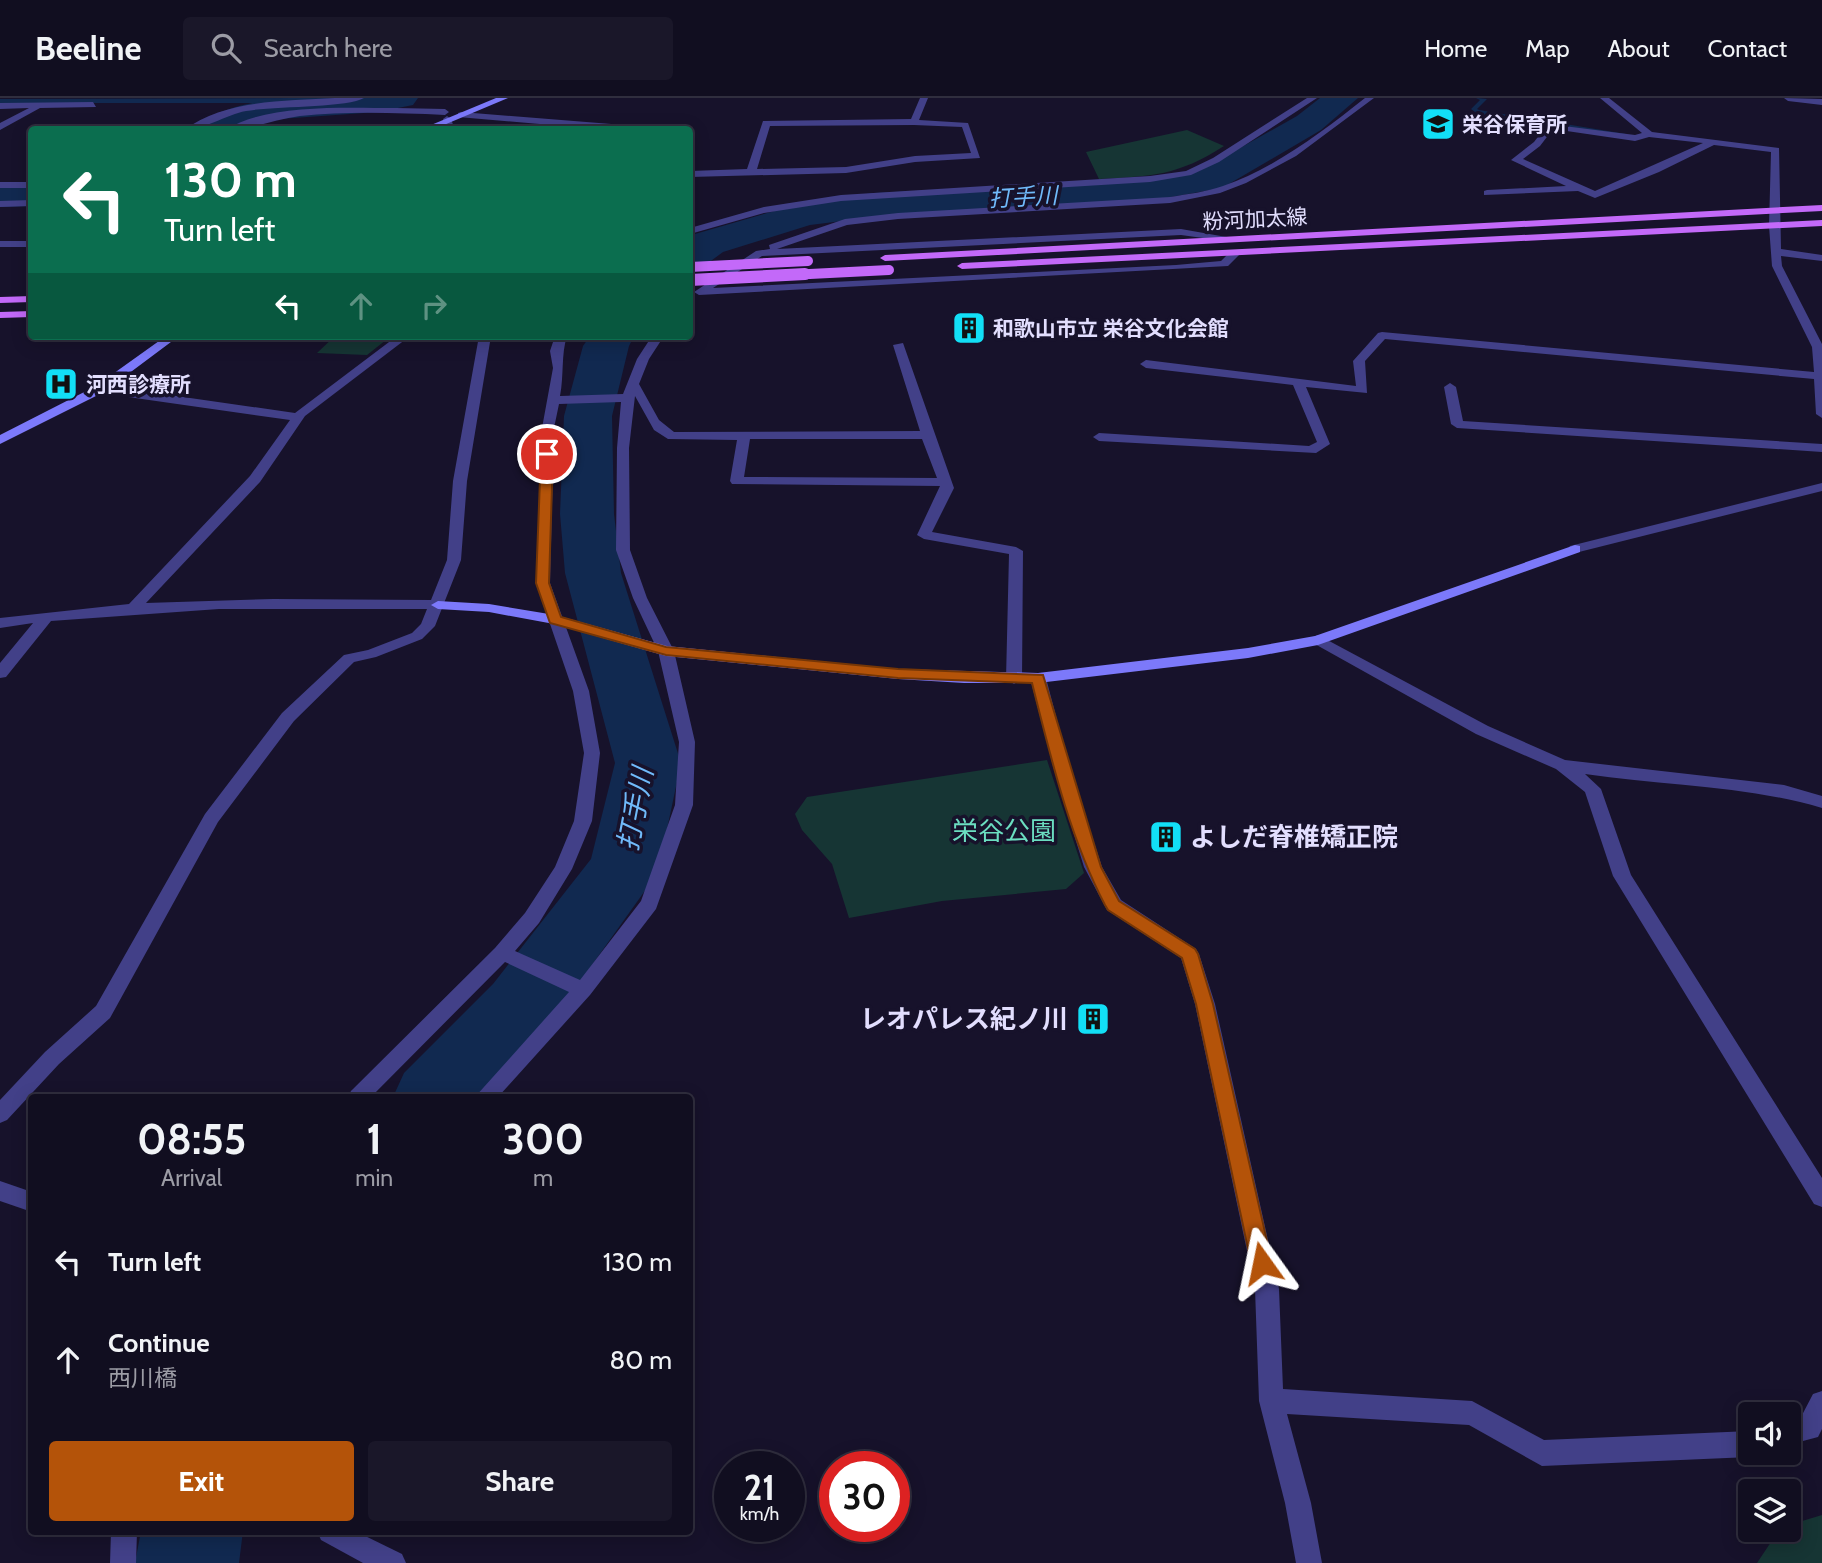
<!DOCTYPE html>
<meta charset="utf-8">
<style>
:root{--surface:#110e20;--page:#1a1729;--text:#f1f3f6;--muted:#9c9ca5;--line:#302e3e;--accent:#b45309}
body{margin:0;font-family:Cabin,"Noto Sans JP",sans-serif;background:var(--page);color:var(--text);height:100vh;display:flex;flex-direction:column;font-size:26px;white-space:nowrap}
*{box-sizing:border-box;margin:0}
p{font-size:23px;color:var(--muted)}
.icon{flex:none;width:38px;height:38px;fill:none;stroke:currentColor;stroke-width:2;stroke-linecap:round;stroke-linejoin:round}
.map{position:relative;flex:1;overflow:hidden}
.panel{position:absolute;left:28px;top:996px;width:665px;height:441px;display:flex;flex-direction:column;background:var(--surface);border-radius:7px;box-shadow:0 4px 18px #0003,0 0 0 2px var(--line)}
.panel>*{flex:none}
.hud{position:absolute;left:28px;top:28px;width:665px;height:214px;border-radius:7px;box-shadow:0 4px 18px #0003,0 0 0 2px var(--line);background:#0b6e4f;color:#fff;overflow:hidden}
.fabs{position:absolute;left:1738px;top:1304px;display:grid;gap:14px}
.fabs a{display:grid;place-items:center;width:63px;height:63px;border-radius:7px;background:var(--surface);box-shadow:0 4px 18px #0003,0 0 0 2px var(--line);font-size:35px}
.speed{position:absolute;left:714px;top:1353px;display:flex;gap:14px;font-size:35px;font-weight:700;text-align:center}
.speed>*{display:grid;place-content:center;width:91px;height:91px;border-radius:50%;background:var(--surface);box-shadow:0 4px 18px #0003,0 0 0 2px var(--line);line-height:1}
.speed small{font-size:18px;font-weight:400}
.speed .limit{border:10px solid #d22;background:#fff;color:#111}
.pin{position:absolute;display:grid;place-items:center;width:60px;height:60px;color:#fff;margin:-30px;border:4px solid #fff;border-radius:50%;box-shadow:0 2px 7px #0007}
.me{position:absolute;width:77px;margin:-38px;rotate:348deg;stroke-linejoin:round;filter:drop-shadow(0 0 5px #0008)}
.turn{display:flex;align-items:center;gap:24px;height:147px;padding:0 21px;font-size:32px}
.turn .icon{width:91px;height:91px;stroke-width:2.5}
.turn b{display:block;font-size:49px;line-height:60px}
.lanes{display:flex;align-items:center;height:66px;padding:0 21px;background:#0003;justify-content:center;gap:35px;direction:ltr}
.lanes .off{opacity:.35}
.eta{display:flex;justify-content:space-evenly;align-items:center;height:119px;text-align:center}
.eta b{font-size:42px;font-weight:700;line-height:49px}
.action{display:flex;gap:14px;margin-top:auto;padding:14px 21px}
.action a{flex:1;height:80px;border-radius:7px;background:var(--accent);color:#fff;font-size:28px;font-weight:700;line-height:80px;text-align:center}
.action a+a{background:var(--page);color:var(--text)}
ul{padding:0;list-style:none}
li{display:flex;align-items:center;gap:21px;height:98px;padding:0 21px}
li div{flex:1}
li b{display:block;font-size:26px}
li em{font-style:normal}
header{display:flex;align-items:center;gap:42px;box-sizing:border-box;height:98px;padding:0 35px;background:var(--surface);border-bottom:2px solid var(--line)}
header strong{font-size:33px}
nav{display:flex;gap:38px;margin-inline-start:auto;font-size:24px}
.search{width:490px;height:63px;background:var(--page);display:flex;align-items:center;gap:18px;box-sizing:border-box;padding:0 24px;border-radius:7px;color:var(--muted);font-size:26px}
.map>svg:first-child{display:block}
.green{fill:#163534}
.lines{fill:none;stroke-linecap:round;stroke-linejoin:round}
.stream{fill:#112950;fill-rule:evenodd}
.river{fill:#112950;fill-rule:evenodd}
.street{fill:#424088;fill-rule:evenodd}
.secondary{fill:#7c79fa;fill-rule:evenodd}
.primary{fill:#c369f9;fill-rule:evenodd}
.primary-bridge-far1{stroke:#c369f9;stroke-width:10}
.primary-bridge{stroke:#c369f9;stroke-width:12}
.route{fill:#b45309;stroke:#753606;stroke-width:2}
.labels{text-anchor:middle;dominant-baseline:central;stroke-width:7;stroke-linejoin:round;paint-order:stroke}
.far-poi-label{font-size:21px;font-weight:bold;fill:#e2defe;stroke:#17122b;text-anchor:start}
.far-street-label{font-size:21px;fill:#e2defe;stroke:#17122b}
.far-water-label{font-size:23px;font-style:italic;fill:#70bafa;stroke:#17122b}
.park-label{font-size:26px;fill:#6bddc0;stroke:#17122b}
.poi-label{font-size:26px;font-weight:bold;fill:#e2defe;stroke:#17122b;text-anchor:start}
.water-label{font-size:28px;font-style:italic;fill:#70bafa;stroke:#17122b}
</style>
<header>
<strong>Beeline</strong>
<div class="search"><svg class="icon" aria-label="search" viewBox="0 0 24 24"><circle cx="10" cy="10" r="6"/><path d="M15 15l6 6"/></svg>Search here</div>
<nav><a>Home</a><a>Map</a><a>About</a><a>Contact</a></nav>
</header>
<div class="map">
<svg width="1822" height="1465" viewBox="0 0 1822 1465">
<rect width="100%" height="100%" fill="#17122b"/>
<g class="green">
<path d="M1187,32L1224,48C1177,78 1153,78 1099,81L1086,54Z"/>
<polygon points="335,238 391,238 367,257 317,255"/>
<polygon points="1047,662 1084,775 1066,791 942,803 849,820 832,766 802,732 795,716 807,699"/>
<polygon points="1822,1417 1822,1465 1757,1465 1779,1432 1788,1432 1789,1427"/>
</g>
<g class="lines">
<g class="stream">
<polygon points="308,0 262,5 0,5 0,1"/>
<polygon points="376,0 385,0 390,3 387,5"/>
<polygon points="1476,0 1487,1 1477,11 1479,12 1626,36 1623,38 1477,16 1471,11 1480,2"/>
</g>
<g class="river">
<path d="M288,0H418L413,7L378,14L279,21L240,32H195C210,10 263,2 288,0Z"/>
<polygon points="1320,0 1358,0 1321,32 1222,90 1148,103 874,119 810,127 723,154 704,168 690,171 690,140 695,136 805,104 874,95 1148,81 1199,73 1297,18"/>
<polygon points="32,86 32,108 0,109 0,87"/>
<polygon points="590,238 634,238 629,248 612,318 614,416 621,475 681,665 659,769 649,787 547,930 484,999 393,999 404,975 493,886 591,761 615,665 565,475 560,416 564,318 583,248"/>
<polygon points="141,1433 243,1433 239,1465 135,1465"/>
</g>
<g class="street">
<path d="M335,0H364C347,10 273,8 246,13C225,17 204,32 184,32C226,1 286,3 335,0Z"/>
<path d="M920,0H928L919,22L968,25L980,60L915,64L846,75L690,79V73L747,71L763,23L911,21ZM914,27L962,29L971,55L915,58L846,69L757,71L770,28Z"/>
<polygon points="1307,0 1317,0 1219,64 1191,77 1150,84 841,103 764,115 690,136 690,130 764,109 841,97 1150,78 1186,73 1213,60"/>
<path d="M1365,0H1374L1296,58L1246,85L1220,95L1170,105L898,121L847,127L777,151L1181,131L1232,140V144L1181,137L762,158L713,190L1176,167L1221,163L1232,152H1240V156L1228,168L699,197L694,194L756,153L770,151L769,147L845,121L898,115L1170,99C1188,96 1206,94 1223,88C1275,70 1322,34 1365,0Z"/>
<path d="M1600,0H1609L1652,34L1779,50L1781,151L1822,157V163L1781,158L1782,168L1822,246V320L1816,316L1814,281L1385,241L1365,263L1367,295L1306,289L1330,346L1316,355L1099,343L1093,339L1099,335L1309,348L1317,344L1293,287L1146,270L1140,266L1146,262L1356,288L1353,263L1378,235L1382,234L1814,274L1812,249L1772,168L1769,128L1771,54L1714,47L1659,74L1595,100L1578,93L1484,97V93L1487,92L1566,88L1511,62L1534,44L1548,26L1635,37L1642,35ZM1553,31L1635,43L1649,39L1703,45L1595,93L1523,61L1540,48Z"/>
<polygon points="1784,0 1822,1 1822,7 1788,3"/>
<polygon points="93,4 96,9 40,10 0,32 0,25 29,10 0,11 0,5"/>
<path d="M396,10L445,11L449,14L445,17C397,15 348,13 300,18C275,21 250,32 226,32C267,5 348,10 396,10Z"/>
<polygon points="461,14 649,29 653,32 609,32 458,19 458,15"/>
<polygon points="447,18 451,21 455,32 446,32 443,21"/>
<rect x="0" y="84" width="32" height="6"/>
<polygon points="32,102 32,108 0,109 0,103"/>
<rect x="0" y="143" width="32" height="6"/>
<polygon points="397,238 410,238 305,318 260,384 146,505 273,501 431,502 447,462 453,383 479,238 491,238 467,383 461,462 435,528 422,541 376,559 354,564 294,623 218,724 110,920 59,966 7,1022 0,1025 0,1002 45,954 96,908 205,716 282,615 344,557 368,552 412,535 421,526 427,511 219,511 51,523 6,579 0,580 0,565 33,525 0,530 0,520 129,506 250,378 290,322 100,295 94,291 100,287 295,315"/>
<path d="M555,238H567C561,256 564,277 560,298L623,296L637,261L652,238H664L649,261L639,286L659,322L674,334L920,333L893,247L903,245L954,390L932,434L1016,449L1023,453L1022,581L1014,586L1006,581L1009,456L924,441L917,437L940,388L732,386L730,383L737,342L668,341L654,332L635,298L629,350L630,452L647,500L674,553L695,644L693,707L656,811L590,897L498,999H475L569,894L505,864L371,999H348L351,993L495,850L525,815L555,769L574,723L584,655L573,593L536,485L542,330L553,270L550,253ZM621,304L617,350L616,452L633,500L658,553L679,644L675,707L641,803L580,882L515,853L539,825L572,771L592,723L600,655L589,593L550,485L554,330L559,306ZM750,341H922L937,380L744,379Z"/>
<polygon points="1450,285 1456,289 1463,323 1822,346 1822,354 1457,330 1451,326 1444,289"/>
<polygon points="1822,385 1822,393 1575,455 1568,451 1570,448"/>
<path d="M1318,537L1488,628L1565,662L1784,687L1822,698V710C1744,687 1665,688 1585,676L1601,691L1631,777L1822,1080V1109L1814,1106L1613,778L1585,694L1556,671L1476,636L1313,545L1310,542L1313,539Z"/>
<polygon points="1038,575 1046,580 1069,668 1102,769 1121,802 1196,851 1199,856 1215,906 1279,1191 1283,1291 1472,1303 1544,1342 1750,1333 1750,1354 1759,1355 1750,1359 1542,1368 1469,1327 1287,1316 1311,1405 1322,1465 1296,1465 1285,1405 1259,1303 1255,1191 1195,906 1181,860 1107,812 1084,769 1053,668 1030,580"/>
<polygon points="0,1083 32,1094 32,1114 0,1103"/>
<polygon points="1822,1293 1822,1331 1818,1339 1788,1347 1788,1322 1801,1319 1813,1296"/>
<polygon points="111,1433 137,1433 136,1465 110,1465"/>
<polygon points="317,1433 355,1433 402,1456 406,1465 363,1465 321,1442"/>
</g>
<g class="secondary">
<polygon points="496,0 508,0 432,32 419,32"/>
<polygon points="166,238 179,238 104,294 0,346 0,337 96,288"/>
<polygon points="1575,447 1580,448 1580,454 1318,547 1248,560 1038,585 964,585 898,581 666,558 554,526 489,514 438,511 431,507 438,503 489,506 555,517 667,548 898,571 1038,575 1248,550 1315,538"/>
</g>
<g class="primary">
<polygon points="1822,107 1822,113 885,163 880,160 885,157"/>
<polygon points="1822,122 1822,128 962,171 957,168 962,165"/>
<polygon points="32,198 32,204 0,205 0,199"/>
<polygon points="32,213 32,219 0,220 0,214"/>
</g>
<g class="primary-bridge-far1">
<polyline points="690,169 808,163"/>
<polyline points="770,178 889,172"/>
</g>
<polyline class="primary-bridge" points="690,182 805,176"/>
</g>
<path class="route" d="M547,352L553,356L549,485L561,519L666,549L898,571L1043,577L1101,769L1119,803L1195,851L1198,856L1213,906L1272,1165L1269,1171L1262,1174L1254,1171L1251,1165L1196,906L1182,860L1108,812L1105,807C1069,738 1051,660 1032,585L898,580L666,557L550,525L536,485L541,356Z"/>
<defs>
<symbol id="school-square" viewBox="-11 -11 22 22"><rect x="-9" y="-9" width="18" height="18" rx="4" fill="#12dff6" stroke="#17122b"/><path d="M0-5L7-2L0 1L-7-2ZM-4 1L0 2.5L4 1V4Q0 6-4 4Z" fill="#111"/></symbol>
<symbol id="building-square" viewBox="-11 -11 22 22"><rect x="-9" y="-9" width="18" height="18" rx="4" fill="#12dff6" stroke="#17122b"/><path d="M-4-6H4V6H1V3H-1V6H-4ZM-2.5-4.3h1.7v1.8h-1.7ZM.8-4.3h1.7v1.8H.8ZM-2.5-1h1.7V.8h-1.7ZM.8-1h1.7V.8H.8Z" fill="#111"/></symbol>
<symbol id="hospital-square" viewBox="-11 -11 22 22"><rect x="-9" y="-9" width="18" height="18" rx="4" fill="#12dff6" stroke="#17122b"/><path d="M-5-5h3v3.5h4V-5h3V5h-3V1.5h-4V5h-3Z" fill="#111"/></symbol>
</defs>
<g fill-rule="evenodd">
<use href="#school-square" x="1419" y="7" width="38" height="38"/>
<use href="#building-square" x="950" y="211" width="38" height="38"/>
<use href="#hospital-square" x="42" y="267" width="38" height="38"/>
<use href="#building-square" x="1147" y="720" width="38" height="38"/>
<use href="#building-square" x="1074" y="902" width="38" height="38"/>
</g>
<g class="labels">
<g class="far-poi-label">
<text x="1462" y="26">栄谷保育所</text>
<text x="993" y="230">和歌山市立 栄谷文化会館</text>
<text x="86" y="286">河西診療所</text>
</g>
<g class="far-street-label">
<text transform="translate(1255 121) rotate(-3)">粉河加太線</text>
</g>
<g class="far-water-label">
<text transform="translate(1023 99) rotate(-3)">打手川</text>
</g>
<g class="park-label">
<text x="1004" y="733">栄谷公園</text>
</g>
<g class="poi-label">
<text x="1190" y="739">よしだ脊椎矯正院</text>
<text x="1068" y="921" text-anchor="end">レオパレス紀ノ川</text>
</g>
<g class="water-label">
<text transform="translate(635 711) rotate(-79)">打手川</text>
</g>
</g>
</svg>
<div class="fabs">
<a><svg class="icon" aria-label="sound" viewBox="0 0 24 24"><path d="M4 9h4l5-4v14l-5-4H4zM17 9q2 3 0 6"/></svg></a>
<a><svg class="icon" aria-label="layers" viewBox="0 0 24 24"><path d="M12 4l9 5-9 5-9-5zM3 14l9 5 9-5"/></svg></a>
</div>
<div class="speed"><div>21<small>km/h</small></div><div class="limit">30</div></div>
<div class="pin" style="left:547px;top:356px;background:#d93025"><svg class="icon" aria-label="arrive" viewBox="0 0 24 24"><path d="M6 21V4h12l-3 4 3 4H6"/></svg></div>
<svg class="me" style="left:1262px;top:1165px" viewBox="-20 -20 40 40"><path d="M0-17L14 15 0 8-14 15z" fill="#b45309" stroke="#fff" stroke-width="4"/></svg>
<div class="hud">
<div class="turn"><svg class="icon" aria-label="left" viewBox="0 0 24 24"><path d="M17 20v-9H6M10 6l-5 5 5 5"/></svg><div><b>130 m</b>Turn left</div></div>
<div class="lanes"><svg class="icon" aria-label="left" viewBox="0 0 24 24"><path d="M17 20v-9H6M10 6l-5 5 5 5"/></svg><svg class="icon off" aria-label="ahead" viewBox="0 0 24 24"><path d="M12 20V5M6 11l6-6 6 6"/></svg><svg class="icon off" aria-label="right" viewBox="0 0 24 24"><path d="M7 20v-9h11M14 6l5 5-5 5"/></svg></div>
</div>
<section class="panel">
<div class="eta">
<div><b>08:55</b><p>Arrival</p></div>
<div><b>1</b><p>min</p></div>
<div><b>300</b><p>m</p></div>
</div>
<ul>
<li><svg class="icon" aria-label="left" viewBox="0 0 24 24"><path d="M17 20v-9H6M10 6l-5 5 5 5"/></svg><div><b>Turn left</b></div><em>130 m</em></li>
<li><svg class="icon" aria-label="ahead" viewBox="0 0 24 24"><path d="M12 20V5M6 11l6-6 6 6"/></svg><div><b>Continue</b><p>西川橋</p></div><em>80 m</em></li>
</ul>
<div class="action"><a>Exit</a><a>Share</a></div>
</section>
</div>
